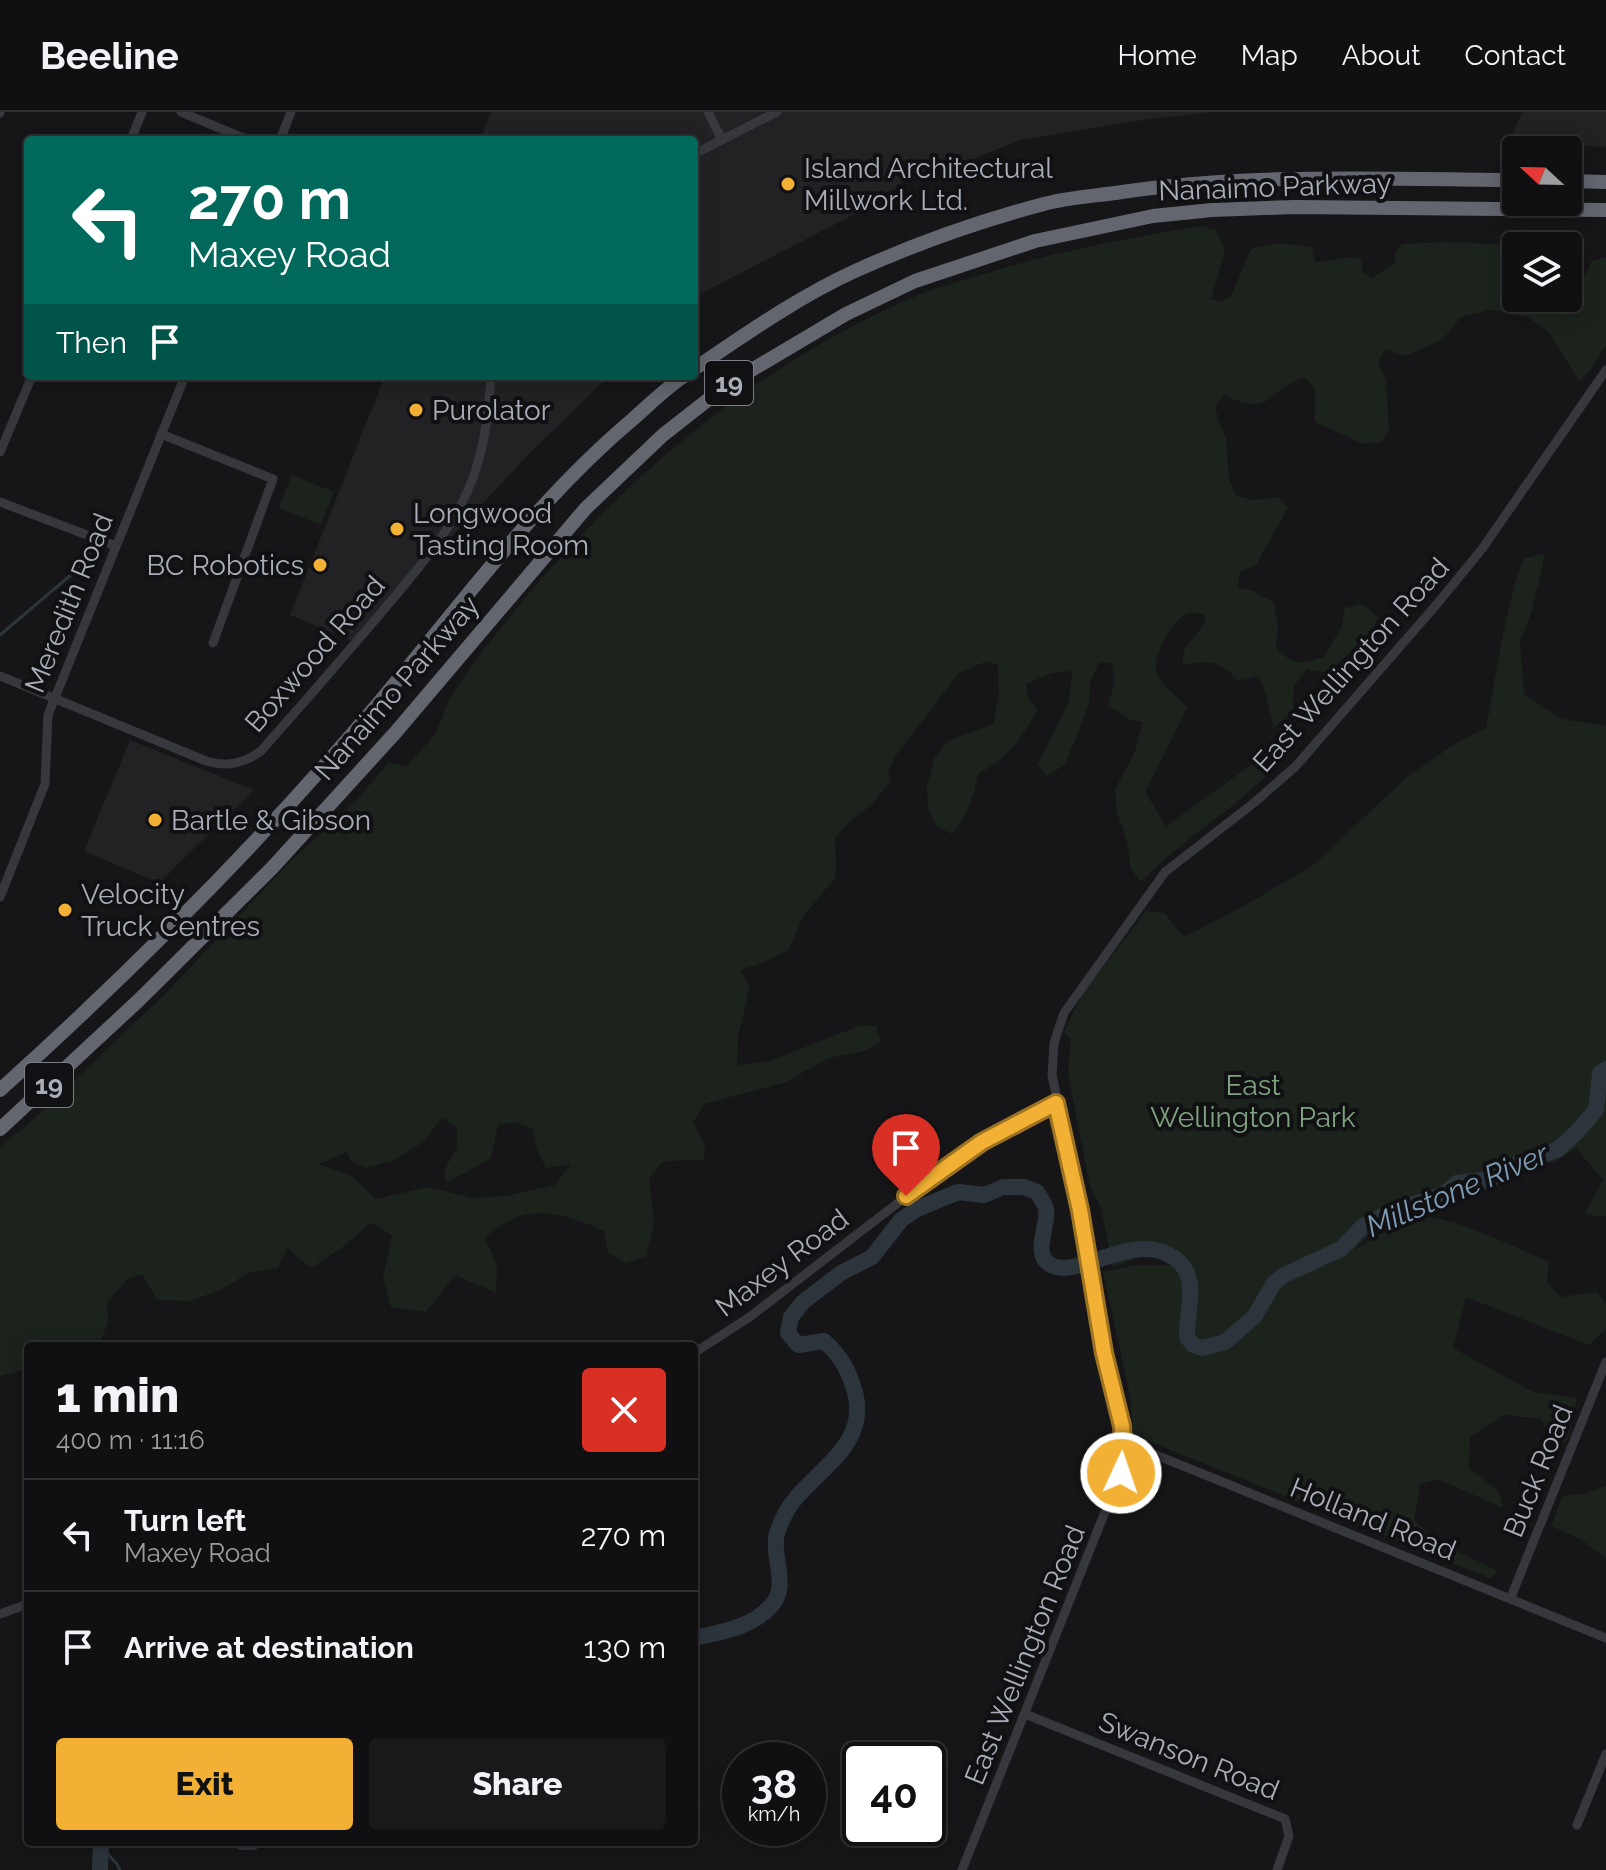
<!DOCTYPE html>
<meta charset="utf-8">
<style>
:root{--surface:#101012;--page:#19191b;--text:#f1f3f6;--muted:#9c9d9f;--line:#303032;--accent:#f2b134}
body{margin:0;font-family:Raleway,sans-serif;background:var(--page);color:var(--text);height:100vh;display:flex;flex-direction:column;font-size:30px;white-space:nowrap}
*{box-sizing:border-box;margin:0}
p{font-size:26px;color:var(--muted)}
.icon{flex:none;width:44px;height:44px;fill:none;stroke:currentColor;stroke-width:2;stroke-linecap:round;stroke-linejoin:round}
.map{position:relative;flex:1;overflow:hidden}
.side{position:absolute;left:24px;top:1230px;width:674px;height:504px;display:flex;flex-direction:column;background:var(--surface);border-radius:8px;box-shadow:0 4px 20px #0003,0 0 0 2px var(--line)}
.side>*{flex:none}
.hud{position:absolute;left:24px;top:24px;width:674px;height:244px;border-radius:8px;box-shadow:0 4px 20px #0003,0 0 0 2px var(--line);background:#00695c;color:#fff;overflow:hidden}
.needle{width:52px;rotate:292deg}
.fabs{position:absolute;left:1502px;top:24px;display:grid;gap:16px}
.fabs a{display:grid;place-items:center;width:80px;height:80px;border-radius:8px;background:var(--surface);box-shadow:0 4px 20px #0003,0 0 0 2px var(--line);font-size:40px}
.speed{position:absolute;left:722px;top:1630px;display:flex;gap:16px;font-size:40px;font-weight:700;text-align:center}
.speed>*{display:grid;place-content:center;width:104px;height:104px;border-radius:50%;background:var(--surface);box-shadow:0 4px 20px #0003,0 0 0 2px var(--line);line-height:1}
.speed small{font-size:20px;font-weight:400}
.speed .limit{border:4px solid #111;border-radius:12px;background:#fff;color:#111}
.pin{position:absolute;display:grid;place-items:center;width:68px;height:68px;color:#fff;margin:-82px -34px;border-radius:50% 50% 50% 0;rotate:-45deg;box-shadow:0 0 8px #0007}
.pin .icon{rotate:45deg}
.me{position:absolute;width:88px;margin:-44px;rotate:3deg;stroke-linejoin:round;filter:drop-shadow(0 0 6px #0008)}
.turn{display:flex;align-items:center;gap:28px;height:168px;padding:0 32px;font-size:36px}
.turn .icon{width:104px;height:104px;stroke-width:2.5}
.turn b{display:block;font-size:56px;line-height:68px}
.then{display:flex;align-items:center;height:76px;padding:0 32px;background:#0003;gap:16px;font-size:30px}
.round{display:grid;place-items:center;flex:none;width:84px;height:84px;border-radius:8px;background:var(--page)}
.head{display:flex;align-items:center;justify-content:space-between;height:136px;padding:0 32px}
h1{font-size:48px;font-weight:800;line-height:60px}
.primary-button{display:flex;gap:16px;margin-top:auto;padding:16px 32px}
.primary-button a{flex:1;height:92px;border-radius:8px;background:var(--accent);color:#111;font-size:32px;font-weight:800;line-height:92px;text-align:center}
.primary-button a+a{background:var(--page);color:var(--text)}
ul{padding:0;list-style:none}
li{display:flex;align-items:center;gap:24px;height:112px;padding:0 32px;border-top:2px solid var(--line)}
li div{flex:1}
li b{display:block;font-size:30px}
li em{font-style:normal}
header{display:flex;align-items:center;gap:48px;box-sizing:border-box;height:112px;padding:0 40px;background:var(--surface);border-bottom:2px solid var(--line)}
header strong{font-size:38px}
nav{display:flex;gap:44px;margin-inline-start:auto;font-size:28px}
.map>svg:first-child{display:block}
.built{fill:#222225}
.green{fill:#1c231d;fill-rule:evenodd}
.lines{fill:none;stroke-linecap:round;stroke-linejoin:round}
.stream{stroke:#2c353c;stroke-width:3}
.river{stroke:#2c353c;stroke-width:16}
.minor{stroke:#37383d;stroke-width:9}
.highway{stroke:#63666e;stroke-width:14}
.route-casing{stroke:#9d7322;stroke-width:20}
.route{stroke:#f2b134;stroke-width:14}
.poi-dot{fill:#f2b134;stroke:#111113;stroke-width:3}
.labels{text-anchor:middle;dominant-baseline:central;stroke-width:8;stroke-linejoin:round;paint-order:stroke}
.shield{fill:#111113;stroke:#7b7e86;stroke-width:2}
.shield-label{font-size:26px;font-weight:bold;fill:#a8adb8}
.poi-label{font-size:28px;fill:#a8adb8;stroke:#111113;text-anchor:start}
.street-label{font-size:28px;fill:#a8adb8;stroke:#111113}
.park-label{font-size:28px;fill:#7fa381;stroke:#111113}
.water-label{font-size:30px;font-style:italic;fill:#7f9bb3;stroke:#111113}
</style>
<header>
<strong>Beeline</strong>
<nav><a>Home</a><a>Map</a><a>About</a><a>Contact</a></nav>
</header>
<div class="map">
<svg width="1606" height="1758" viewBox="0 0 1606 1758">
<rect width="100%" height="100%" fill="#161618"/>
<g class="built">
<polygon points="491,0 1215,0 1149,7 1021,28 962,51 899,72 882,88 694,185 694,28 480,28"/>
<polygon points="1522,0 1606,0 1606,35 1509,30"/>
<polygon points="385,264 609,264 530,341 398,482 357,531 290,503"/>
<polygon points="130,628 254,678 159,771 84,739"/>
</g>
<g class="green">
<path d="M1203,114L1216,118L1225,138L1211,187L1221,190L1231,184L1251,137L1278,131L1312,135L1315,150C1331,151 1346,143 1361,147L1363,160L1371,166L1395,151L1396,139L1402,132L1446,130L1543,134H1516V186H1568V162L1572,169L1583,167L1592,149L1606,145V233L1589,260L1579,269L1549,220L1527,205L1490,198L1461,205L1443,227L1405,244L1385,237L1378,250L1386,268L1389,319L1381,330L1364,332L1315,310V277L1304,265C1263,280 1275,306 1224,283L1215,293L1218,308L1226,326L1229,366L1236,384L1254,388L1277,385L1288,395L1256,453L1240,460L1237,475L1253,479L1274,491L1278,515L1276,536C1294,554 1300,552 1324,545L1342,514L1345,496L1362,492L1378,505L1365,533L1343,546L1329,561L1307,557L1294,574L1293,599L1274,616C1268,598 1268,580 1258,564L1238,569C1222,549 1206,547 1182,554L1185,536L1206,510L1203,502C1201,502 1191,500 1190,500C1175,503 1153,543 1156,557C1160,575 1176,582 1187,596L1145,680L1166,714L1251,653L1270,651L1272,658C1232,699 1181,728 1141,770L1131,757L1127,729L1117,700L1115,677L1135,640L1143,610L1130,608L1108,593L1115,569L1112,551L1099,550L1090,570L1089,593L1065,653L1046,664L1038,652L1068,591L1073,559L1052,561L1026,572L1028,586L1038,598C1020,628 1009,645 978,662C973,685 968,705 952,722L936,714L928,696L927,674L935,645L948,629L993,612L999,582L998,553L987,549L959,561L897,642L888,659L891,669L871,693L848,711L835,726L836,765L804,803L788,838L762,851L740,858L750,874L738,925L737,953L770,949L859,914H876L881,930L861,940L828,946L786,970L704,992L693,1010L705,1033L704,1048L664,1049L649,1066L654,1111L646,1144L626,1151L608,1141L604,1119C580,1108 552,1097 524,1103C511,1105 496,1118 485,1125L497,1155L496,1181L455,1163L426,1200L391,1195L383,1166L392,1123L371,1111L341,1136L311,1156L287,1136L278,1156L250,1160L220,1178L190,1189L157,1188L142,1162L127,1167L107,1191L108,1211L98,1234H28V1257L0,1264V1035L33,1008L163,884L292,748L357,688L388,651L407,654C416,643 427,633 435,622C442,610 444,595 452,583C471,553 494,524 517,496C626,363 766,245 926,180C945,173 965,168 984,162C1058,139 1127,126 1203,114ZM442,1006L457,1016V1035L444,1059L447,1071L491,1046L498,1013L515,1010L533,1017L537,1038L546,1056L571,1052L555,1073L506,1084L472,1086L427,1075L376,1087L352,1064L319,1052L347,1040L350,1048L365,1056L392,1049L422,1031Z"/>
<polygon points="292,363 334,380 321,413 279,396"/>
<path d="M1545,441L1532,499L1520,530L1524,582L1562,607L1606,614V1104L1598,1105L1585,1101L1603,1068L1576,1036L1558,1048L1528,1058L1489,1078L1460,1076L1448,1079L1417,1100L1381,1111L1353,1139C1372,1130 1390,1110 1412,1105C1442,1098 1519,1137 1549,1150L1547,1170L1560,1185L1597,1180L1606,1192V1216L1589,1233L1466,1185L1453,1236L1533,1280L1577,1286L1568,1327L1555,1336L1541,1307L1504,1303L1470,1325L1469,1357L1498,1378L1503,1396L1438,1367L1420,1372L1414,1408L1435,1428L1498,1459L1490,1466L1133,1323L1131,1288L1103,1160L1136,1153H1183L1148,1141L1113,1155L1101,1096L1090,1075L1068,962L1071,926L1063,921L1083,881L1146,799L1164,801L1184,825L1242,795L1312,754L1408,664L1458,630L1486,616C1497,559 1504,502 1523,447Z"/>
<polygon points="1606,1374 1606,1446 1582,1428 1551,1414 1563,1384 1584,1382"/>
</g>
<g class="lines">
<g class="stream">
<polyline points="0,523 79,456 94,435"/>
<polyline points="100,1734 117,1752 120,1758"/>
</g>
<g class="river">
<path d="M694,1526C722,1520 751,1516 771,1494C791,1473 769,1442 778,1418C782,1407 788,1395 796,1386C823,1354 868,1330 855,1280C849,1259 841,1244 824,1229L798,1233L788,1221L791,1205L803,1190L841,1161L872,1145L901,1108L917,1097L958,1080L984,1083L1003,1075H1024L1037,1080C1040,1085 1045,1092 1046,1097C1049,1112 1033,1140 1048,1151C1074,1171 1125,1122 1167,1142C1176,1146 1185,1154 1188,1164C1194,1180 1186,1207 1187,1225L1193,1233L1202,1236L1225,1230L1254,1205L1274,1171L1284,1163L1341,1137L1363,1114L1388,1101L1444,1082L1457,1071L1490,1067L1517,1052L1557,1038L1576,1021L1596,998L1600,961L1606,957"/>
<polyline points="242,1730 253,1730"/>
<polyline points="100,1758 101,1730"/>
</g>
<g class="minor">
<polyline points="181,0 248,28"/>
<polyline points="708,0 722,28"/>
<polyline points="0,1 0,0"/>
<polyline points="131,28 142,0"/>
<polyline points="280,28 291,0"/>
<polyline points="694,42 777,0"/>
<polyline points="161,322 273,367 213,531"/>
<polyline points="0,340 32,264"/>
<polyline points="0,390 116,434"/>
<path d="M0,564L206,649C227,655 243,652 261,639C301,594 341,548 381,501C416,459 454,417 473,366C485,333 489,299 491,264"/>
<polyline points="0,785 45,672 48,603 185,264"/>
<polyline points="694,1241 751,1204 951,1050 982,1030 1056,991"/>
<polyline points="1124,1330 1606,1526"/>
<polyline points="1511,1485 1606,1250"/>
<polyline points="0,1502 28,1492"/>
<polyline points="1025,1602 1285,1707 1289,1724 1277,1758"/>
<polyline points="1577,1713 1606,1642"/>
<polyline points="962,1758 1117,1370 1124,1343 1122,1314 1104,1241 1080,1098 1052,963 1054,931 1064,901 1165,760 1255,690 1296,654 1437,492 1482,437 1606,258"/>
</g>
<g class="highway">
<polyline points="1568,69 1606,70"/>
<path d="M694,257C746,222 798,185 855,159C915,132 979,109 1044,92C1069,85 1096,84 1122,80C1252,61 1384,67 1516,68"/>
<path d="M0,978C124,866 243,748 352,622C445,516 525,398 633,307C650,292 666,276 684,264"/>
<polyline points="0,1017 139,888 272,756 395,621 586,396 663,323 728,272 846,202 915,169 1035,129 1153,104 1212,98 1294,95 1606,98"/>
</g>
</g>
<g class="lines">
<defs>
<polyline id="route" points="906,1084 982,1030 1056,991 1080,1098 1104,1241 1122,1314 1124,1343 1121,1361"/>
</defs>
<use href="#route" class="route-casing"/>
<use href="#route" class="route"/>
</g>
<g class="poi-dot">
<circle cx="788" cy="72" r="8"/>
<circle cx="416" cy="298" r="8"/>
<circle cx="397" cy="417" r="8"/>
<circle cx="320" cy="453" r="8"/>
<circle cx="155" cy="708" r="8"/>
<circle cx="65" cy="798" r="8"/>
</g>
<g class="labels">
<g class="shield">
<rect x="705" y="249" width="48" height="44" rx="6"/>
<rect x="25" y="951" width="48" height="44" rx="6"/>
</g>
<g class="shield-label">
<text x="729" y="271">19</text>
<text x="49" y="973">19</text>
</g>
<g class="poi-label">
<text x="804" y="56">Island Architectural<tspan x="804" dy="32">Millwork Ltd.</tspan></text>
<text x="432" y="298">Purolator</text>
<text x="413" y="401">Longwood<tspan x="413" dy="32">Tasting Room</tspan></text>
<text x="304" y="453" text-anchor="end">BC Robotics</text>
<text x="171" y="708">Bartle &amp; Gibson</text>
<text x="81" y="782">Velocity<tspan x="81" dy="32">Truck Centres</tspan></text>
</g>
<g class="street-label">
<text transform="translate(1275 75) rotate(-2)">Nanaimo Parkway</text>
<text transform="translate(69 491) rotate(-68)">Meredith Road</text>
<text transform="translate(315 542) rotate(-49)">Boxwood Road</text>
<text transform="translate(1351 553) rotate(-48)">East Wellington Road</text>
<text transform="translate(397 576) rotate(-49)">Nanaimo Parkway</text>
<text transform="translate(782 1151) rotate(-37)">Maxey Road</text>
<text transform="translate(1538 1359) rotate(-68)">Buck Road</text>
<text transform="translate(1373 1407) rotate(22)">Holland Road</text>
<text transform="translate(1025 1543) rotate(-68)">East Wellington Road</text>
<text transform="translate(1189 1644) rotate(22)">Swanson Road</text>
</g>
<g class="park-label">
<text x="1253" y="973">East<tspan x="1253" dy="32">Wellington Park</tspan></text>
</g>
<g class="water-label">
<text transform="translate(1457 1078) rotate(-23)">Millstone River</text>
</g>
</g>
</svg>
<div class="fabs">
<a><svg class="needle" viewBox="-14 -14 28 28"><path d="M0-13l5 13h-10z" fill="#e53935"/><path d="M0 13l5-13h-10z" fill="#9c9d9f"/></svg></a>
<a><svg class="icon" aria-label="layers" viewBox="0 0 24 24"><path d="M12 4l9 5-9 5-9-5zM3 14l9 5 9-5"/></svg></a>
</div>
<div class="speed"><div>38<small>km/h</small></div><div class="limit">40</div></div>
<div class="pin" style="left:906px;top:1084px;background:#d93025"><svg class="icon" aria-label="arrive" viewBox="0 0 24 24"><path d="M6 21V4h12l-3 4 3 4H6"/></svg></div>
<svg class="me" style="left:1121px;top:1361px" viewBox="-20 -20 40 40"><circle r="17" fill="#f2b134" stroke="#fff" stroke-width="3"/><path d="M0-11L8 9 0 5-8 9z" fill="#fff"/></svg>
<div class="hud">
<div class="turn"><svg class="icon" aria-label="left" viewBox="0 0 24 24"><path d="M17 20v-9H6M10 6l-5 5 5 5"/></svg><div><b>270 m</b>Maxey Road</div></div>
<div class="then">Then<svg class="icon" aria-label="arrive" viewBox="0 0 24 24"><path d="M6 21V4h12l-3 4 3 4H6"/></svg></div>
</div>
<section class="side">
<div class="head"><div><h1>1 min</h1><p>400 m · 11:16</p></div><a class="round" style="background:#d93025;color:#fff"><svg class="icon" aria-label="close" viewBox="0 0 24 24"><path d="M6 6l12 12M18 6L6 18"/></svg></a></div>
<ul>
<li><svg class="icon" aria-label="left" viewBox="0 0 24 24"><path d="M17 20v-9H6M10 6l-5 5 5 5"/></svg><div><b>Turn left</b><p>Maxey Road</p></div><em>270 m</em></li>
<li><svg class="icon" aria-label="arrive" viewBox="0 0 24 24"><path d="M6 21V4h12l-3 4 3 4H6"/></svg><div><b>Arrive at destination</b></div><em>130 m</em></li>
</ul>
<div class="primary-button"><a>Exit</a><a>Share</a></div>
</section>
</div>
